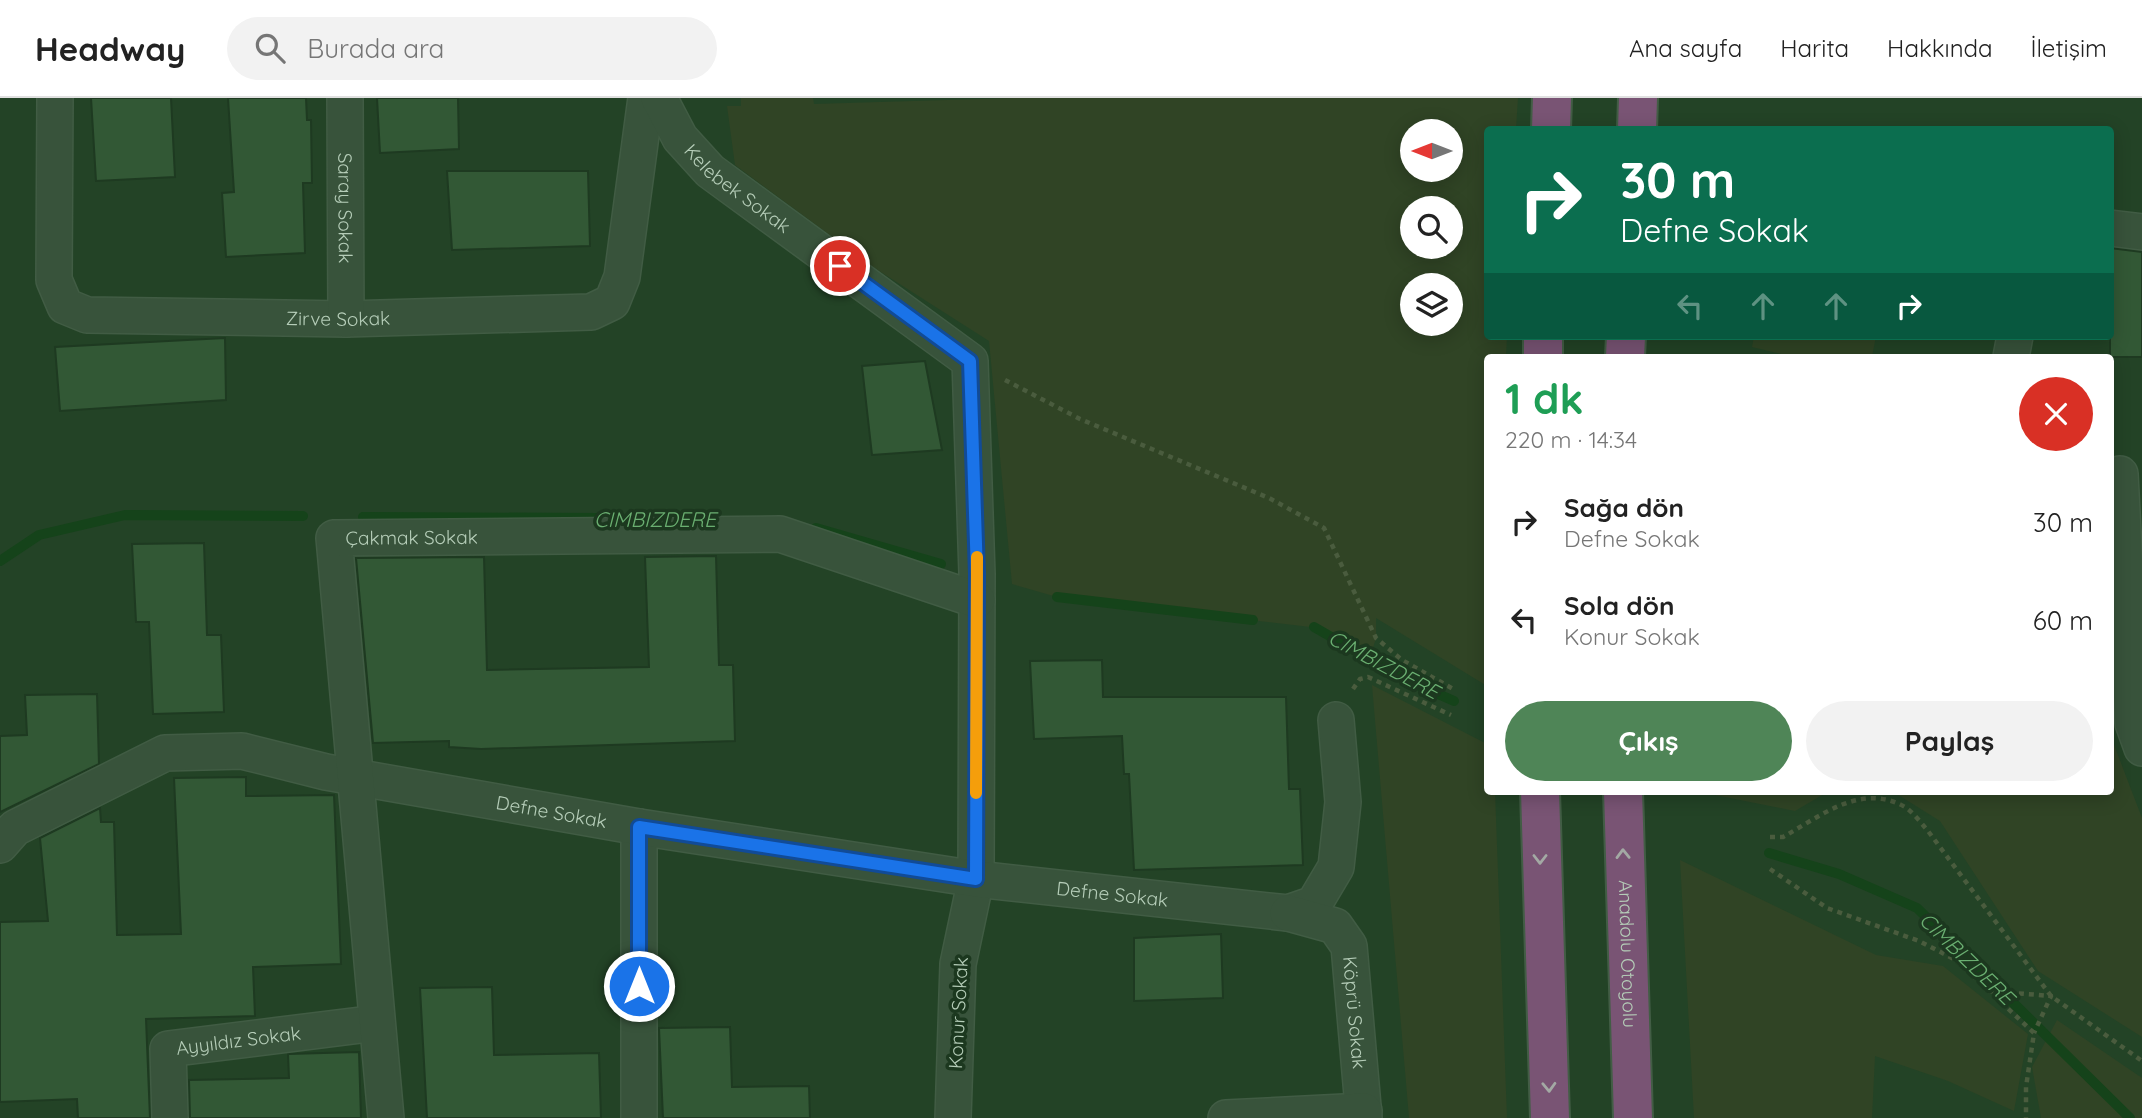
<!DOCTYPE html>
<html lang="tr">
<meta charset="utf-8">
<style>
:root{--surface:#fff;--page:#f2f2f2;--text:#222;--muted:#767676;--line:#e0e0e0;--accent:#4f8557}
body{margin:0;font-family:Quicksand,sans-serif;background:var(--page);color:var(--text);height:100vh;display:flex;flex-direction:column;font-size:26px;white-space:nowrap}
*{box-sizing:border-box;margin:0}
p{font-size:23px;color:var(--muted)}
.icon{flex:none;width:38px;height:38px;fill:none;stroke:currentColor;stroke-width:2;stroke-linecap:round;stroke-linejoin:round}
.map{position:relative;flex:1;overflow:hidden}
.side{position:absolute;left:1484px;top:256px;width:630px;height:441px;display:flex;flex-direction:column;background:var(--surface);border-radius:7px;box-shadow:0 4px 18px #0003}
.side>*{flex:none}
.hud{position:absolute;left:1484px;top:28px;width:630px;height:214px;border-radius:7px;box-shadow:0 4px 18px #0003;background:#0b6e4f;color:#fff;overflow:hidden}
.needle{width:46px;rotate:270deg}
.controls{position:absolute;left:1400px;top:21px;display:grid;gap:14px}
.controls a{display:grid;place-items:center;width:63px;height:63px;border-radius:50%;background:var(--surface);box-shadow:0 4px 18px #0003;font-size:35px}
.pin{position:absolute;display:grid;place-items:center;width:60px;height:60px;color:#fff;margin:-30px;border:4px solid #fff;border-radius:50%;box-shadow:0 2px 7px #0007}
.me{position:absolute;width:77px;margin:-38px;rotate:0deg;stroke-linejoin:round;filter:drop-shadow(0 0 5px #0008)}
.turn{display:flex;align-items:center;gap:24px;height:147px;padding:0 21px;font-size:32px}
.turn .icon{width:91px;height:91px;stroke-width:2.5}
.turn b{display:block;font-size:49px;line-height:60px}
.lanes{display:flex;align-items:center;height:66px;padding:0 21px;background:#0003;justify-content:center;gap:35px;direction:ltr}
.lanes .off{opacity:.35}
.round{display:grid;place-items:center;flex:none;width:74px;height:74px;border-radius:37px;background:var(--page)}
.overview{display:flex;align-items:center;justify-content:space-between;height:119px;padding:0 21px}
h1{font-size:42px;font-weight:800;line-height:52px;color:#1e9e55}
.cta{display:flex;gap:14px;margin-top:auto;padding:14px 21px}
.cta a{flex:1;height:80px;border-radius:42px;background:var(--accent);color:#fff;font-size:28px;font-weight:800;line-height:80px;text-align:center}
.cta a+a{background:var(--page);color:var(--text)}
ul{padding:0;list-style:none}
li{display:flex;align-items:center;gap:21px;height:98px;padding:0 21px}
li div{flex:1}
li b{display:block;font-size:26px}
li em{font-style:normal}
header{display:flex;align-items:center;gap:42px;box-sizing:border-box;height:98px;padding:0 35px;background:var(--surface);border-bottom:2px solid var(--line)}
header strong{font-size:33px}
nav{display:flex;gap:38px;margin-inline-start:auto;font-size:24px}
.search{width:490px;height:63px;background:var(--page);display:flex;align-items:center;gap:18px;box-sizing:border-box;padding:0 24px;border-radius:38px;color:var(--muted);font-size:26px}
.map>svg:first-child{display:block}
.green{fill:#304425;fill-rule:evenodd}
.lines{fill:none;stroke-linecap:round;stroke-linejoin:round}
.stream{stroke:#15431a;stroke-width:10}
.building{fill:#325835;stroke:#1e3a21;stroke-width:2}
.minor-casing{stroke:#415c44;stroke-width:38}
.motorway-casing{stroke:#425d45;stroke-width:42}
.path{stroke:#4a5c3e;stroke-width:4.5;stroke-dasharray:5 5;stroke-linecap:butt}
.minor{stroke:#38533b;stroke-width:35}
.motorway{stroke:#795474;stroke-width:38}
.oneway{stroke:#a3a9a4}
.route-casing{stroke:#114b97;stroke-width:18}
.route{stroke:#1a73e8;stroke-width:12}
.slow{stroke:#f59e0b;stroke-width:12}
.labels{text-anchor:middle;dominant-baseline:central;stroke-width:7;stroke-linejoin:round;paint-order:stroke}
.street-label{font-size:19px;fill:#b5cdb8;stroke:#1c381f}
.water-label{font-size:21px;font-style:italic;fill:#6aaf71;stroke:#1c381f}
</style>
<header>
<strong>Headway</strong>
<div class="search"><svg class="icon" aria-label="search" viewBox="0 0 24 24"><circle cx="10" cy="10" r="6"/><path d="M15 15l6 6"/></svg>Burada ara</div>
<nav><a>Ana sayfa</a><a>Harita</a><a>Hakkında</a><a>İletişim</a></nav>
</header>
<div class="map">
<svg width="2142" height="1020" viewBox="0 0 2142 1020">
<rect width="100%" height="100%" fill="#234326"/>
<g class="green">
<path d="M741,0H813L814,6L1013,0H1518L1516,31L1488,32V238H1507L1506,259H1488L1487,588L1376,520V540L1370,560L1319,530L1057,499L1012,486L989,243L873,169L735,67L727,8H741ZM1451,33V72H1412V33ZM1451,110V149H1412V110ZM1451,187V226H1412V187Z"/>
<polygon points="1754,238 1876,238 1872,259 1794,259 1752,249"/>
<polygon points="1372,587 1487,646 1488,693 1495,693 1507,1020 1409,1020"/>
<polygon points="2111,639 2142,720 2142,939 2038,873 1940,723 1892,693 2110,693"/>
<polygon points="1695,693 1829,693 1795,713"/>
<polygon points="1680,762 1876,857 1943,868 2028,936 2014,1013 1948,983 1875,958 1872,1020 1694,1020"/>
<polygon points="2057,922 2142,980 2142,1020 2041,1020 2032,969"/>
</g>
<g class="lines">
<g class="stream">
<polyline points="363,419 598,420"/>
<polyline points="816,430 941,466"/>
<polyline points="0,463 39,437 125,417 303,418"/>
<polyline points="1057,499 1253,522"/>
<polyline points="1314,529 1404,581 1454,603"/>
<polyline points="1769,755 1839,776 1917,810 2130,1020"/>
</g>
</g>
<g class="building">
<polygon points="91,0 171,0 175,79 96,83"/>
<polygon points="228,0 306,0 307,22 311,22 312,85 303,85 305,155 226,159 222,95 234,94"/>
<polygon points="377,0 458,0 459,51 380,55"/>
<polygon points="447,73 588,73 590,148 452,152"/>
<polygon points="2110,150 2142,154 2142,259 2110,259"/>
<polygon points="225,240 226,302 60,313 55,249"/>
<polygon points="925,263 942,352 872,357 862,268"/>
<polygon points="204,445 207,537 221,537 224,614 153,616 149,524 136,524 132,446"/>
<polygon points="716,458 719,567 733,567 735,643 481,651 449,649 449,643 373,645 356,460 484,459 487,572 649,569 645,459"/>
<polygon points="1102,562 1103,599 1286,599 1289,691 1300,691 1303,767 1134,772 1129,676 1124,676 1122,638 1034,641 1030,563"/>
<polygon points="97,596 99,666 0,714 0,638 27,637 25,597"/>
<polygon points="246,679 246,698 334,697 341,866 253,869 255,918 146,921 150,1020 78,1020 77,1001 0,1004 0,824 48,823 40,740 100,710 101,724 114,724 117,837 181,836 174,680"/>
<polygon points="1221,836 1223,900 1134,903 1134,840"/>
<polygon points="492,889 494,957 599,955 601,1020 427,1020 420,890"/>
<polygon points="730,929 732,989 809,988 810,1020 663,1020 659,930"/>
<polygon points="359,954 361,1020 190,1020 189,982 289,980 288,956"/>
</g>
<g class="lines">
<defs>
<g id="minor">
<path id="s1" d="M55,0L54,182L65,208L87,217L346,221L591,214L612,204L622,179L646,0"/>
<path id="s2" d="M345,0L346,221"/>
<path id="s3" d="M659,0L680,40L710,73L970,263L977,476L976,781L958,866L953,1020"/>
<polyline points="2110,130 2142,134"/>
<polyline points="2011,259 2015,238"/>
<polyline points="2120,376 2133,625 2142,650"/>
<polyline points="639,729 639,1020"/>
<path id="s4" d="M0,747L15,730L165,655L242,653L326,674L639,729L976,781L1288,815L1314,806L1336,769L1343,704L1336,622"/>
<path id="s5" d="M1288,815L1335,828L1349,848L1364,1020"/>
<path id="s6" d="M170,1020L168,951L377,925"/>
<path id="s7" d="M386,1020L334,440L780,436L977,502"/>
<polyline points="1226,1020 1364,1013"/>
</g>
<g id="motorway">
<polyline points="1551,32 1552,0"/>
<polyline points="1637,32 1638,0"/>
<polyline points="1543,259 1543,238"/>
<polyline points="1625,259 1626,238"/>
<polyline points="1540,693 1550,1020"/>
<path id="s8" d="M1623,693L1633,1020"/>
</g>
</defs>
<use href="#minor" class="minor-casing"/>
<use href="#motorway" class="motorway-casing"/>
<g class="path">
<polyline points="1005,282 1080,321 1269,400 1324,430 1376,540 1402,562 1455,592"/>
<polyline points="1353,591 1360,581 1368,579 1451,617"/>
<path d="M1770,739H1783C1821,718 1861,684 1905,709C1913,714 1921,725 1928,733L2051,898L2142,963"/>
<polyline points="1770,771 1827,810 1919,843 1956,862 2034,935 2026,989 2026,1020"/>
<polyline points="1989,893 2051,898 2034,935"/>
</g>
<use href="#minor" class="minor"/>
<use href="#motorway" class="motorway"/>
</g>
<defs><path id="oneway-chevron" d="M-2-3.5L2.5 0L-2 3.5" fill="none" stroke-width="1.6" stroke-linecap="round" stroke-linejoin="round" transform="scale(1.75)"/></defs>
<g class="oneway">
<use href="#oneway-chevron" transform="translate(1623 756) rotate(-91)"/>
<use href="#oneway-chevron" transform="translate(1540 761) rotate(90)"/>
<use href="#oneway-chevron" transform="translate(1549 989) rotate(88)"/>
</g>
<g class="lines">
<defs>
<polyline id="route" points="639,888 639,729 976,781 977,476 970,263 840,168"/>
</defs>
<use href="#route" class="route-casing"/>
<use href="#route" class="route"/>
<polyline class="slow" points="976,695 977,459"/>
</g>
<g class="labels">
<g class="street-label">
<text stroke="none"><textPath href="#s3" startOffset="122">Kelebek Sokak</textPath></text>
<text stroke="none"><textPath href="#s2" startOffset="110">Saray Sokak</textPath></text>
<text stroke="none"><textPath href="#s1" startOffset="485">Zirve Sokak</textPath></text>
<text stroke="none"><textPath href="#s7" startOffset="660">Çakmak Sokak</textPath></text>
<text stroke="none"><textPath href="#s4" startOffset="583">Defne Sokak</textPath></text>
<text stroke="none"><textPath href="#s4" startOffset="1150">Defne Sokak</textPath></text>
<text stroke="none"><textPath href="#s8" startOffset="163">Anadolu Otoyolu</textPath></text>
<text transform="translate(958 915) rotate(-87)">Konur Sokak</text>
<text stroke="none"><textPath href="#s5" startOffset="140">Köprü Sokak</textPath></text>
<text stroke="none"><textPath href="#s6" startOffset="140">Ayyıldız Sokak</textPath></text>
</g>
<g class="water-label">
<text x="655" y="421">CIMBIZDERE</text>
<text transform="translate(1384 566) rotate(28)">CIMBIZDERE</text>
<text transform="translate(1967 860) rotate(44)">CIMBIZDERE</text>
</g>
</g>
</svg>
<div class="controls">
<a><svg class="needle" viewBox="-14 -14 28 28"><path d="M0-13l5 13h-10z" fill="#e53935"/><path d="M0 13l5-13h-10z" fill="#767676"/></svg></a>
<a><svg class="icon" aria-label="search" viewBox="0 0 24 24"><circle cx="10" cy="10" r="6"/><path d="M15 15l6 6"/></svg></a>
<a><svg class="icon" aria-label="layers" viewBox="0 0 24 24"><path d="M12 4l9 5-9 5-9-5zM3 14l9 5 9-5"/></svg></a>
</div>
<div class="pin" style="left:840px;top:168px;background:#d93025"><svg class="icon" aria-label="arrive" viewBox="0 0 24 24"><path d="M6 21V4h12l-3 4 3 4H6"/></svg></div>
<svg class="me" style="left:639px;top:888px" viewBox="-20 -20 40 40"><circle r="17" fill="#1a73e8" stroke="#fff" stroke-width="3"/><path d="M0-11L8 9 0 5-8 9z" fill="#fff"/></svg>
<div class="hud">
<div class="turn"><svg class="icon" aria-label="right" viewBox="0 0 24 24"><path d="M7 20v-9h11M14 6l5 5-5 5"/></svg><div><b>30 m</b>Defne Sokak</div></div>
<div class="lanes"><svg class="icon off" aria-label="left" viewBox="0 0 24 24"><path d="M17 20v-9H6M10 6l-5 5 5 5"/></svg><svg class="icon off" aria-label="ahead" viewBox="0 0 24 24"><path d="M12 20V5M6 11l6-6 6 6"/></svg><svg class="icon off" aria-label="ahead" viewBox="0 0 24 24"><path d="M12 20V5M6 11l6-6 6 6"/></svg><svg class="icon" aria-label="right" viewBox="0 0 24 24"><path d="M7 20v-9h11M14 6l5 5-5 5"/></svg></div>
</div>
<section class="side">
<div class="overview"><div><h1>1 dk</h1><p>220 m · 14:34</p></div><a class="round" style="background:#d93025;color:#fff"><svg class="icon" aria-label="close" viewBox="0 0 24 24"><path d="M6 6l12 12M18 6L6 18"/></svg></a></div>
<ul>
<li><svg class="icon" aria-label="right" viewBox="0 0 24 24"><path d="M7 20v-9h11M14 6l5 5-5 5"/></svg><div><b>Sağa dön</b><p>Defne Sokak</p></div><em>30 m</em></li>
<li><svg class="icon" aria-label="left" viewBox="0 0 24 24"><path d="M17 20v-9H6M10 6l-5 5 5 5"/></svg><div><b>Sola dön</b><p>Konur Sokak</p></div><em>60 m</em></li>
</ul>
<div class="cta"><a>Çıkış</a><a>Paylaş</a></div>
</section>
</div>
